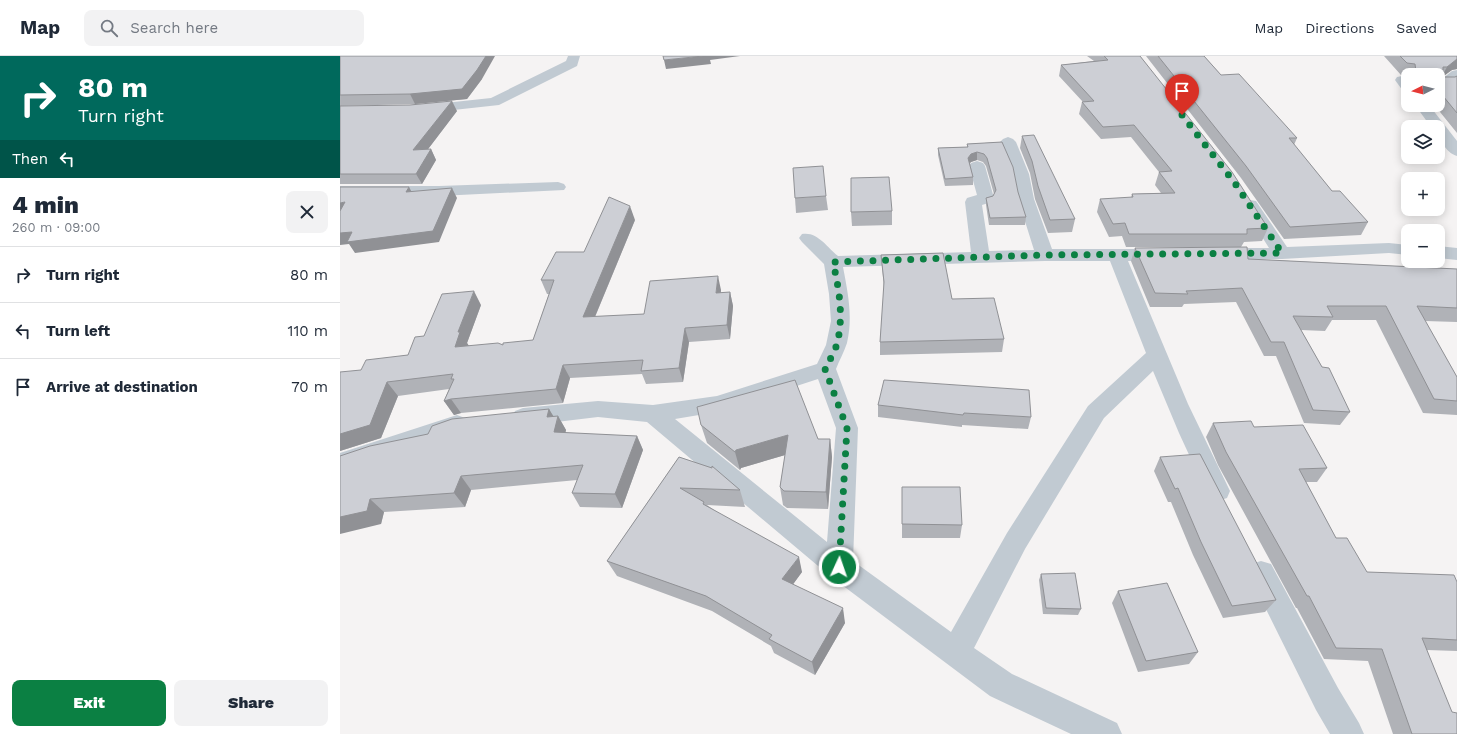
<!DOCTYPE html>
<meta charset="utf-8">
<style>
:root{--surface:#fff;--page:#f2f2f3;--text:#1f2937;--muted:#747a83;--line:#e0e1e3;--accent:#0b8043}
body{margin:0;font-family:"Work Sans",sans-serif;background:var(--page);color:var(--text);height:100vh;display:flex;flex-direction:column;font-size:15px;white-space:nowrap}
*{box-sizing:border-box;margin:0}
p{font-size:13px;color:var(--muted)}
.icon{flex:none;width:22px;height:22px;fill:none;stroke:currentColor;stroke-width:2;stroke-linecap:round;stroke-linejoin:round}
.map{position:relative;flex:1;overflow:hidden}
.sheet{display:flex;flex-direction:column;background:var(--surface);width:340px}
.sheet>*{flex:none}
.banner{background:#00695c;color:#fff;overflow:hidden}
.needle{width:26px;rotate:264deg}
.fabs{position:absolute;left:1061px;top:12px;display:grid;gap:8px}
.fabs a{display:grid;place-items:center;width:44px;height:44px;border-radius:8px;background:var(--surface);box-shadow:0 2px 10px #0003;font-size:20px}
.pin{position:absolute;display:grid;place-items:center;width:34px;height:34px;color:#fff;margin:-41px -17px;border-radius:50% 50% 50% 0;rotate:-45deg;box-shadow:0 0 4px #0007}
.pin .icon{rotate:45deg}
.me{position:absolute;width:44px;margin:-22px;rotate:3deg;stroke-linejoin:round;filter:drop-shadow(0 0 3px #0008)}
.turn{display:flex;align-items:center;gap:14px;height:84px;padding:0 12px;font-size:18px}
.turn .icon{width:52px;height:52px;stroke-width:2.5}
.turn b{display:block;font-size:28px;line-height:34px}
.then{display:flex;align-items:center;height:38px;padding:0 12px;background:#0003;gap:8px;font-size:15px}
.round{display:grid;place-items:center;flex:none;width:42px;height:42px;border-radius:8px;background:var(--page)}
.head{display:flex;align-items:center;justify-content:space-between;height:68px;padding:0 12px}
h1{font-size:24px;font-weight:800;line-height:30px}
.cta{display:flex;gap:8px;margin-top:auto;padding:8px 12px}
.cta a{flex:1;height:46px;border-radius:8px;background:var(--accent);color:#fff;font-size:16px;font-weight:800;line-height:46px;text-align:center}
.cta a+a{background:var(--page);color:var(--text)}
ul{padding:0;list-style:none}
li{display:flex;align-items:center;gap:12px;height:56px;padding:0 12px;border-top:1px solid var(--line)}
li div{flex:1}
li b{display:block;font-size:15px}
li em{font-style:normal}
header{display:flex;align-items:center;gap:24px;box-sizing:border-box;height:56px;padding:0 20px;background:var(--surface);border-bottom:1px solid var(--line)}
header strong{font-size:19px}
nav{display:flex;gap:22px;margin-inline-start:auto;font-size:14px}
.search{width:280px;height:36px;background:var(--page);display:flex;align-items:center;gap:10px;box-sizing:border-box;padding:0 14px;border-radius:8px;color:var(--muted);font-size:15px}
main{display:flex;flex:1;min-height:0}
.map>svg:first-child{display:block}
.lines{fill:none;stroke-linecap:round;stroke-linejoin:round}
.street{fill:#c1cad2;fill-rule:evenodd}
.wall{fill:#b0b2b7}
.shaded-wall{fill:#909195}
.building{fill:#cdcfd5;stroke:#909195}
.route{stroke:#0b8043;stroke-width:7;stroke-dasharray:0 12.6}
</style>
<header>
<strong>Map</strong>
<div class="search"><svg class="icon" aria-label="search" viewBox="0 0 24 24"><circle cx="10" cy="10" r="6"/><path d="M15 15l6 6"/></svg>Search here</div>
<nav><a>Map</a><a>Directions</a><a>Saved</a></nav>
</header>
<main>
<section class="sheet">
<div class="banner">
<div class="turn"><svg class="icon" aria-label="right" viewBox="0 0 24 24"><path d="M7 20v-9h11M14 6l5 5-5 5"/></svg><div><b>80 m</b>Turn right</div></div>
<div class="then">Then<svg class="icon" aria-label="left" viewBox="0 0 24 24"><path d="M17 20v-9H6M10 6l-5 5 5 5"/></svg></div>
</div>
<div class="head"><div><h1>4 min</h1><p>260 m · 09:00</p></div><a class="round"><svg class="icon" aria-label="close" viewBox="0 0 24 24"><path d="M6 6l12 12M18 6L6 18"/></svg></a></div>
<ul>
<li><svg class="icon" aria-label="right" viewBox="0 0 24 24"><path d="M7 20v-9h11M14 6l5 5-5 5"/></svg><div><b>Turn right</b></div><em>80 m</em></li>
<li><svg class="icon" aria-label="left" viewBox="0 0 24 24"><path d="M17 20v-9H6M10 6l-5 5 5 5"/></svg><div><b>Turn left</b></div><em>110 m</em></li>
<li><svg class="icon" aria-label="arrive" viewBox="0 0 24 24"><path d="M6 21V4h12l-3 4 3 4H6"/></svg><div><b>Arrive at destination</b></div><em>70 m</em></li>
</ul>
<div class="cta"><a>Exit</a><a>Share</a></div>
</section>
<div class="map">
<svg width="1117" height="678" viewBox="0 0 1117 678">
<rect width="100%" height="100%" fill="#f5f3f3"/>
<g class="lines">
<g class="street">
<polygon points="228,0 240,0 237,10 159,49 86,57 81,56 79,53 81,50 86,49 151,42 226,5"/>
<polygon points="1117,14 1117,24 1108,31 1098,31 1098,23 1101,24 1112,15"/>
<polygon points="1062,20 1068,20 1068,36 1063,35 1055,24 1057,21"/>
<path d="M1075,49H1089L1117,85V100C1106,97 1098,82 1098,71H1091Z"/>
<path d="M668,81L673,83L676,86L689,118L694,143L712,193H821L827,195L830,199L827,203L821,205H788L848,348L890,435L887,442L878,445L869,442L839,377L813,315L764,362L685,493L634,592L672,618L777,667L782,678H731L650,640L490,520L307,366L258,361L183,370L175,367L172,361L175,355L183,352L258,345L313,349L377,340L477,308L486,289L491,265L489,238L484,208L462,186L459,182L462,178C477,175 487,191 498,200L631,196L625,146L627,142L637,139L629,110L631,107L637,105L643,107L645,110L654,142L652,146L642,149L649,195L694,194L678,143L673,118L660,86L663,83ZM705,205H770L806,297L748,350L667,477L611,576L513,505L518,372L496,313C499,305 504,296 507,287C513,261 508,237 503,211ZM478,323L496,372L487,486L335,363L377,356Z"/>
<polygon points="218,126 224,128 226,131 224,134 99,140 0,140 0,130 99,130"/>
<polygon points="910,144 916,145 947,191 1049,187 1068,189 1068,199 1049,197 942,203 878,204 872,202 869,198 872,194 878,192 929,192 902,149 904,145"/>
<polygon points="1098,190 1117,192 1117,204 1098,202"/>
<polygon points="117,359 125,362 128,368 125,374 0,417 0,397"/>
<polygon points="921,505 931,508 998,632 1019,667 1024,678 990,678 976,654 908,517 911,508"/>
</g>
</g>
<g class="wall">
<polygon points="0,0 142,23 127,43 75,48 0,50"/>
<polygon points="747,0 800,0 928,172 922,185 904,186 901,191 786,191 782,180 769,181 757,156 760,143 791,142 792,138 821,137 815,129 819,116 791,81 761,83 739,58 742,46 743,46 719,20 721,9 754,5"/>
<polygon points="806,0 864,0 881,19 957,82 954,89 992,135 1028,166 1021,179 944,183 901,122"/>
<polygon points="1044,0 1117,0 1117,13 1112,14 1103,20 1103,21 1115,21 1117,20 1117,77 1096,51 1093,51 1090,49 1098,49 1098,19 1061,19"/>
<polygon points="0,50 117,55 88,93 91,93 96,104 82,128 0,128"/>
<polygon points="682,80 735,163 732,176 708,177 695,143 690,117 680,92"/>
<polygon points="662,86 686,161 685,169 649,169 646,149 646,142 653,140 654,138 646,110 643,106 637,104 631,106 630,107 633,121 633,129 605,130 598,99 598,92 627,91 627,88"/>
<polygon points="486,140 488,154 456,157 455,142"/>
<polygon points="552,155 552,169 512,170 511,156"/>
<polygon points="295,164 255,261 304,258 381,234 381,237 390,236 393,250 390,283 349,286 343,326 306,328 302,318 230,322 223,347 121,357 114,359 104,345 109,333 58,340 41,382 0,395 21,314 68,299 84,280 141,249 127,287 129,290 163,289 193,284 209,238 207,238 201,224"/>
<polygon points="795,192 908,203 1117,213 1117,266 1085,265 1117,321 1117,359 1083,357 1036,264 992,264 985,275 961,274 982,311 1010,356 1000,369 964,367 936,300 924,300 896,246 844,248 842,251 810,251 791,205"/>
<polygon points="541,199 612,243 664,283 662,296 540,299 540,286 544,232 542,211"/>
<polygon points="538,349 691,361 688,373 622,369 622,371 538,361"/>
<polygon points="209,353 213,361 218,360 226,374 225,377 297,380 303,394 282,452 240,451 232,437 237,424 131,434 125,451 44,456 41,468 0,400"/>
<polygon points="873,367 914,371 987,412 977,426 966,426 996,482 1027,516 1117,526 1117,595 1087,594 1117,678 1053,678 1028,605 984,603 957,552 956,552 878,409 866,381"/>
<polygon points="361,369 478,383 490,383 492,401 488,453 447,452 443,449 440,431 445,399 401,412 400,414 367,387"/>
<polygon points="339,401 372,412 400,434 405,451 367,449 462,516 453,528 505,567 475,619 434,597 431,590 372,555 277,520 267,505"/>
<polygon points="820,401 936,544 925,556 883,562 853,499 831,446 828,446 814,415"/>
<polygon points="562,431 622,469 620,482 562,482"/>
<polygon points="701,518 741,553 738,559 703,558 699,524"/>
<polygon points="778,535 858,596 849,608 798,616 772,547"/>
</g>
<g class="shaded-wall">
<polygon points="146,0 155,0 142,23 127,43 75,48 70,38"/>
<polygon points="363,0 400,0 370,4 371,8 326,13 324,4"/>
<polygon points="1117,3 1117,13 1112,14 1101,22 1107,11"/>
<polygon points="112,45 117,55 79,105 73,94"/>
<polygon points="91,93 96,104 82,128 76,118"/>
<polygon points="637,96 637,104 631,106 628,109 628,102 631,98"/>
<polygon points="69,131 75,142 66,136"/>
<polygon points="112,132 117,142 99,186 15,197 9,188 0,189 0,177"/>
<polygon points="5,146 0,159 0,147"/>
<polygon points="290,150 295,164 249,275 243,261"/>
<polygon points="378,220 381,234 379,251 376,237"/>
<polygon points="134,235 141,249 127,287 129,290 115,291 118,276"/>
<polygon points="390,236 393,250 390,283 387,269"/>
<polygon points="345,272 349,286 343,326 339,312"/>
<polygon points="223,309 230,322 223,347 216,333"/>
<polygon points="47,326 58,340 41,382 0,395 0,378"/>
<polygon points="111,343 121,357 114,359 104,345"/>
<polygon points="209,353 217,366 218,360 226,374 222,391 207,361"/>
<polygon points="448,379 452,397 401,412 400,414 395,396 396,394"/>
<polygon points="297,380 303,394 282,452 275,438"/>
<polygon points="490,383 492,401 488,453 486,436"/>
<polygon points="121,420 131,434 125,451 114,437"/>
<polygon points="30,443 44,456 41,468 0,478 0,461"/>
<polygon points="459,501 462,516 446,538 442,523"/>
<polygon points="503,552 505,567 475,619 472,606"/>
</g>
<g class="building">
<polygon points="0,0 146,0 137,14 122,33 70,38 0,39"/>
<polygon points="323,0 363,0 324,4"/>
<polygon points="764,0 800,0 892,116 928,172 907,173 907,178 789,178 785,167 773,168 760,143 793,141 792,138 835,137 819,116 832,115 794,69 763,71 742,46 754,45 721,9 768,4"/>
<polygon points="818,0 864,0 881,19 899,18 957,82 949,82 992,135 1000,135 1028,166 950,171 906,110"/>
<polygon points="1060,0 1117,0 1117,3 1107,11 1103,11 1103,21 1115,21 1117,20 1117,57 1103,40 1099,40 1098,39 1098,19 1078,19 1076,16 1075,8 1067,7"/>
<polygon points="112,45 73,94 91,93 76,118 0,118 0,50 70,49"/>
<polygon points="694,79 735,163 710,164 698,130 692,105 682,80"/>
<polygon points="662,86 673,111 678,136 686,161 650,162 646,142 653,140 656,134 647,102 644,98 637,96 631,98 628,102 633,121 605,123 598,92 628,91 627,88"/>
<polygon points="483,110 486,140 455,142 453,112"/>
<polygon points="549,121 552,155 511,156 511,122"/>
<polygon points="0,131 69,131 66,136 112,132 93,175 7,186 12,176 0,177 0,155 5,146 0,147"/>
<polygon points="269,141 290,150 243,261 304,258 310,225 378,220 376,237 390,236 387,269 345,272 339,312 301,315 303,304 223,309 216,333 111,343 104,345 114,323 111,323 113,318 47,326 30,369 0,378 0,316 21,314 26,304 68,299 75,281 84,280 102,238 134,235 118,276 120,276 115,291 158,287 163,289 163,287 193,284 214,224 201,224 216,196 244,196"/>
<polygon points="907,191 908,203 1117,213 1117,252 1077,250 1117,321 1117,345 1094,343 1046,250 987,250 993,261 953,260 982,311 989,312 1010,356 973,354 944,286 931,286 902,232 846,235 848,238 815,237 795,192"/>
<polygon points="603,197 612,243 654,242 664,283 540,286 544,226 541,199"/>
<polygon points="455,324 478,383 490,383 486,436 444,435 440,431 448,379 396,394 395,396 361,369 357,351"/>
<polygon points="544,324 689,334 691,361 624,357 623,359 538,349"/>
<polygon points="209,353 207,361 218,360 214,376 297,380 275,438 232,437 243,409 121,420 114,437 30,443 27,455 0,461 0,400 30,390 88,378 92,370 112,363"/>
<polygon points="911,365 914,371 963,369 987,412 959,413 996,482 1007,482 1027,516 1114,519 1117,526 1117,584 1082,582 1112,656 1117,657 1117,678 1072,678 1042,593 996,592 969,540 967,540 886,396 873,367"/>
<polygon points="860,398 936,544 892,550 861,486 838,432 835,433 820,401"/>
<polygon points="339,401 372,412 372,410 400,434 340,432 364,446 363,448 459,501 442,523 503,552 472,606 429,583 432,579 366,540 267,505"/>
<polygon points="562,431 620,431 622,469 562,468"/>
<polygon points="735,517 741,553 706,552 701,518"/>
<polygon points="827,527 858,596 806,605 778,535"/>
</g>
<g class="lines">
<path class="route" d="M499,511L507,372L485,313C489,305 494,297 497,288C504,260 499,233 493,206L705,199L942,197L894,126L842,59"/>
</g>
</svg>
<div class="fabs">
<a><svg class="needle" viewBox="-14 -14 28 28"><path d="M0-13l5 13h-10z" fill="#e53935"/><path d="M0 13l5-13h-10z" fill="#747a83"/></svg></a>
<a><svg class="icon" aria-label="layers" viewBox="0 0 24 24"><path d="M12 4l9 5-9 5-9-5zM3 14l9 5 9-5"/></svg></a>
<a>+</a>
<a>−</a>
</div>
<div class="pin" style="left:842px;top:59px;background:#d93025"><svg class="icon" aria-label="arrive" viewBox="0 0 24 24"><path d="M6 21V4h12l-3 4 3 4H6"/></svg></div>
<svg class="me" style="left:499px;top:511px" viewBox="-20 -20 40 40"><circle r="17" fill="#0b8043" stroke="#fff" stroke-width="3"/><path d="M0-11L8 9 0 5-8 9z" fill="#fff"/></svg>
</div>
</main>
